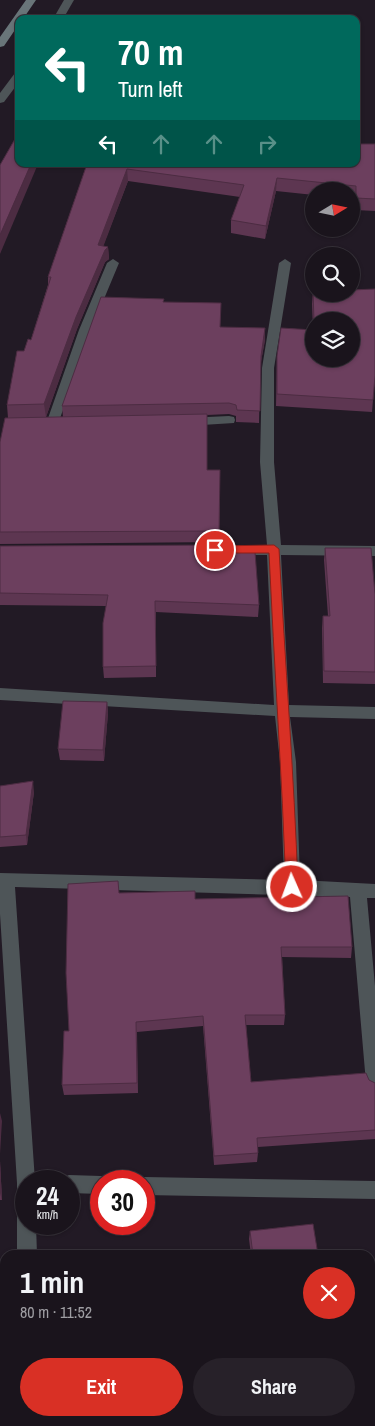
<!DOCTYPE html>
<meta charset="utf-8">
<style>
:root{--surface:#1a141c;--page:#272129;--text:#f1f3f6;--muted:#9f9ea3;--line:#38333b;--accent:#d93025}
body{margin:0;font-family:"Archivo Narrow",sans-serif;background:var(--page);color:var(--text);height:100vh;display:flex;flex-direction:column;font-size:19px;white-space:nowrap}
*{box-sizing:border-box;margin:0}
p{font-size:16px;color:var(--muted)}
.icon{flex:none;width:28px;height:28px;fill:none;stroke:currentColor;stroke-width:2;stroke-linecap:round;stroke-linejoin:round}
.map{position:relative;flex:1;overflow:hidden}
.details{position:absolute;left:0px;top:1250px;width:375px;height:176px;display:flex;flex-direction:column;background:var(--surface);border-radius:15px 15px 0 0;box-shadow:0 1px 4px #0004,0 0 0 1px var(--line)}
.details>*{flex:none}
.top-card{position:absolute;left:15px;top:15px;width:345px;height:152px;border-radius:10px;box-shadow:0 1px 4px #0004,0 0 0 1px var(--line);background:#00695c;color:#fff;overflow:hidden}
.needle{width:32px;rotate:80deg}
.fabs{position:absolute;left:305px;top:182px;display:grid;gap:10px}
.fabs a{display:grid;place-items:center;width:55px;height:55px;border-radius:50%;background:var(--surface);box-shadow:0 1px 4px #0004,0 0 0 1px var(--line);font-size:25px}
.speed{position:absolute;left:15px;top:1170px;display:flex;gap:10px;font-size:25px;font-weight:700;text-align:center}
.speed>*{display:grid;place-content:center;width:65px;height:65px;border-radius:50%;background:var(--surface);box-shadow:0 1px 4px #0004,0 0 0 1px var(--line);line-height:1}
.speed small{font-size:12px;font-weight:400}
.speed .limit{border:8px solid #d22;background:#fff;color:#111}
.pin{position:absolute;display:grid;place-items:center;width:42px;height:42px;color:#fff;margin:-21px;border:2px solid #fff;border-radius:50%;box-shadow:0 1px 5px #0007}
.me{position:absolute;width:55px;margin:-28px;rotate:358deg;stroke-linejoin:round;filter:drop-shadow(0 0 4px #0008)}
.turn{display:flex;align-items:center;gap:18px;height:105px;padding:0 20px;font-size:22px}
.turn .icon{width:65px;height:65px;stroke-width:2.5}
.turn b{display:block;font-size:35px;line-height:42px}
.lanes{display:flex;align-items:center;height:48px;padding:0 20px;background:#0003;justify-content:center;gap:25px;direction:ltr}
.lanes .off{opacity:.35}
.round{display:grid;place-items:center;flex:none;width:52px;height:52px;border-radius:26px;background:var(--page)}
.overview{display:flex;align-items:center;justify-content:space-between;height:85px;padding:0 20px}
h1{font-size:30px;font-weight:700;line-height:38px}
.cta{display:flex;gap:10px;margin-top:auto;padding:10px 20px}
.cta a{flex:1;height:58px;border-radius:30px;background:var(--accent);color:#fff;font-size:20px;font-weight:700;line-height:58px;text-align:center}
.cta a+a{background:var(--page);color:var(--text)}
.map>svg:first-child{display:block}
.lines{fill:none;stroke-linecap:round;stroke-linejoin:round}
.minor{fill:#4e5558;fill-rule:evenodd}
.secondary{fill:#697579;fill-rule:evenodd}
.wall{fill:#5d3651;fill-rule:evenodd}
.shaded-wall{fill:#4c2c42}
.building{fill:#6c3f5e;stroke:#4c2c42}
.route{fill:#d93025;stroke:#8d1f18}
</style>
<div class="map">
<svg width="375" height="1426" viewBox="0 0 375 1426">
<rect width="100%" height="100%" fill="#221a25"/>
<g class="lines">
<g class="minor">
<polygon points="64,0 74,0 63,19 53,19"/>
<polygon points="19,72 19,82 4,102 0,103 0,93 15,73"/>
<polygon points="113,259 119,263 91,330 58,424 57,427 47,427 46,424 79,330 107,263"/>
<polygon points="285,259 291,263 274,368 274,462 281,545 375,546 375,556 281,555 289,705 375,707 375,719 290,717 296,762 300,880 375,884 375,898 367,898 375,986 375,1091 369,1089 366,1083 350,897 15,887 35,1181 26,1181 26,1224 36,1224 37,1255 17,1255 17,1183 0,914 0,873 284,880 280,762 275,716 0,700 0,688 274,705 267,555 199,555 194,554 192,550 194,546 199,545 267,545 260,462 262,368 279,263"/>
<polygon points="229,416 234,417 235,420 234,423 186,426 180,422 186,418"/>
<polygon points="69,1175 101,1176 108,1179 109,1181 101,1181 101,1194 69,1193 69,1181 61,1181 62,1178"/>
<polygon points="144,1177 375,1181 375,1199 144,1195 144,1181 137,1181"/>
<rect x="19" y="1421" width="20" height="5"/>
</g>
<polygon class="secondary" points="26,0 36,0 23,19 19,19 19,24 4,46 0,47 0,37"/>
</g>
<g class="wall">
<polygon points="375,144 375,211 355,210 355,199 351,198 351,191 314,191 314,195 276,191 265,239 231,233 231,220 240,197 128,181 103,246 108,247 109,259 105,262 77,329 46,417 63,417 62,406 164,302 220,327 265,340 260,366 259,423 236,422 236,416 229,414 207,415 207,470 220,470 219,542 0,544 0,442 8,418 7,405 24,351 31,340 48,285 48,277 87,164"/>
<path d="M375,289V376L372,412L276,406L277,356L281,328L313,330L312,304L313,291L314,294H351V290ZM314,321H351V359H314Z"/>
<polygon points="0,546 219,552 259,605 258,617 156,612 156,677 104,678 103,667 106,606 0,605"/>
<polygon points="325,548 375,594 375,684 323,683 322,628 323,616 328,616 324,560"/>
<polygon points="107,702 108,713 104,761 60,760 58,749"/>
<polygon points="0,786 34,792 27,845 0,847"/>
<polygon points="119,893 195,899 352,947 351,958 282,957 285,1015 284,1025 246,1025 251,1082 369,1080 375,1083 375,1139 258,1147 258,1153 257,1162 214,1165 203,1026 137,1032 138,1093 64,1095 62,1085 69,1031"/>
<polygon points="0,1161 2,1200 0,1200"/>
<polygon points="250,1231 318,1255 251,1255 249,1239"/>
<polygon points="5,1318 5,1409 4,1420 0,1421 0,1319"/>
<polygon points="339,1421 370,1421 375,1426 339,1426"/>
</g>
<g class="shaded-wall">
<polygon points="31,164 38,164 0,254 0,235"/>
<polygon points="127,169 128,181 99,258 98,245"/>
<polygon points="277,178 276,191 265,239 266,226"/>
<polygon points="108,247 109,259 105,262 77,329 46,417 44,404 76,317 105,250"/>
<polygon points="265,328 265,340 260,368 261,356"/>
<polygon points="107,702 108,713 104,761 103,750"/>
<polygon points="33,781 34,792 27,845 26,835"/>
<polygon points="0,1113 2,1121 0,1154"/>
<polygon points="0,1161 2,1200 0,1193"/>
<polygon points="5,1376 5,1409 4,1420 2,1414"/>
</g>
<g class="building">
<polygon points="19,132 19,164 31,164 0,235 0,165"/>
<polygon points="356,144 375,144 375,199 356,198 356,186 277,178 266,226 231,220 244,185 127,169 98,245 108,247 105,250 76,317 44,404 7,405 17,351 24,351 28,339 31,340 51,277 48,277 87,164 356,164"/>
<polygon points="375,289 375,376 373,400 277,394 277,356 281,328 314,330 314,359 351,359 351,321 314,321 313,291 314,294 351,294 351,290"/>
<polygon points="101,297 164,299 163,302 221,303 220,327 265,328 261,356 260,411 237,410 236,405 229,403 62,406"/>
<polygon points="207,414 207,470 220,470 219,531 0,532 0,442 5,418"/>
<polygon points="219,545 219,552 255,552 259,605 155,601 156,666 103,667 103,623 108,595 0,593 0,546"/>
<polygon points="325,548 371,548 375,594 375,672 324,671 323,616 330,616"/>
<polygon points="63,701 107,702 103,750 58,749"/>
<polygon points="33,781 26,835 0,837 0,786"/>
<polygon points="118,881 119,893 195,891 195,899 348,896 352,947 281,947 285,1015 245,1015 251,1082 366,1073 369,1080 375,1083 375,1130 257,1138 258,1153 214,1156 203,1016 136,1022 137,1083 62,1085 64,1031 69,1031 66,973 68,884"/>
<polygon points="313,1224 318,1255 253,1255 250,1231"/>
<polygon points="370,1264 375,1264 375,1426 346,1426 346,1423 341,1423 341,1421 370,1421"/>
<polygon points="5,1318 5,1376 2,1414 0,1414 0,1319"/>
</g>
<path class="route" d="M274,545L279,549C285,662 294,774 298,887L296,890L292,892L288,890L286,887C282,775 274,664 269,553H215L210,550L215,546Z"/>
</svg>
<div class="fabs">
<a><svg class="needle" viewBox="-14 -14 28 28"><path d="M0-13l5 13h-10z" fill="#e53935"/><path d="M0 13l5-13h-10z" fill="#9f9ea3"/></svg></a>
<a><svg class="icon" aria-label="search" viewBox="0 0 24 24"><circle cx="10" cy="10" r="6"/><path d="M15 15l6 6"/></svg></a>
<a><svg class="icon" aria-label="layers" viewBox="0 0 24 24"><path d="M12 4l9 5-9 5-9-5zM3 14l9 5 9-5"/></svg></a>
</div>
<div class="speed"><div>24<small>km/h</small></div><div class="limit">30</div></div>
<div class="pin" style="left:215px;top:550px;background:#d93025"><svg class="icon" aria-label="arrive" viewBox="0 0 24 24"><path d="M6 21V4h12l-3 4 3 4H6"/></svg></div>
<svg class="me" style="left:292px;top:887px" viewBox="-20 -20 40 40"><circle r="17" fill="#d93025" stroke="#fff" stroke-width="3"/><path d="M0-11L8 9 0 5-8 9z" fill="#fff"/></svg>
<div class="top-card">
<div class="turn"><svg class="icon" aria-label="left" viewBox="0 0 24 24"><path d="M17 20v-9H6M10 6l-5 5 5 5"/></svg><div><b>70 m</b>Turn left</div></div>
<div class="lanes"><svg class="icon" aria-label="left" viewBox="0 0 24 24"><path d="M17 20v-9H6M10 6l-5 5 5 5"/></svg><svg class="icon off" aria-label="ahead" viewBox="0 0 24 24"><path d="M12 20V5M6 11l6-6 6 6"/></svg><svg class="icon off" aria-label="ahead" viewBox="0 0 24 24"><path d="M12 20V5M6 11l6-6 6 6"/></svg><svg class="icon off" aria-label="right" viewBox="0 0 24 24"><path d="M7 20v-9h11M14 6l5 5-5 5"/></svg></div>
</div>
<section class="details">
<div class="overview"><div><h1>1 min</h1><p>80 m · 11:52</p></div><a class="round" style="background:#d93025;color:#fff"><svg class="icon" aria-label="close" viewBox="0 0 24 24"><path d="M6 6l12 12M18 6L6 18"/></svg></a></div>
<div class="cta"><a>Exit</a><a>Share</a></div>
</section>
</div>
